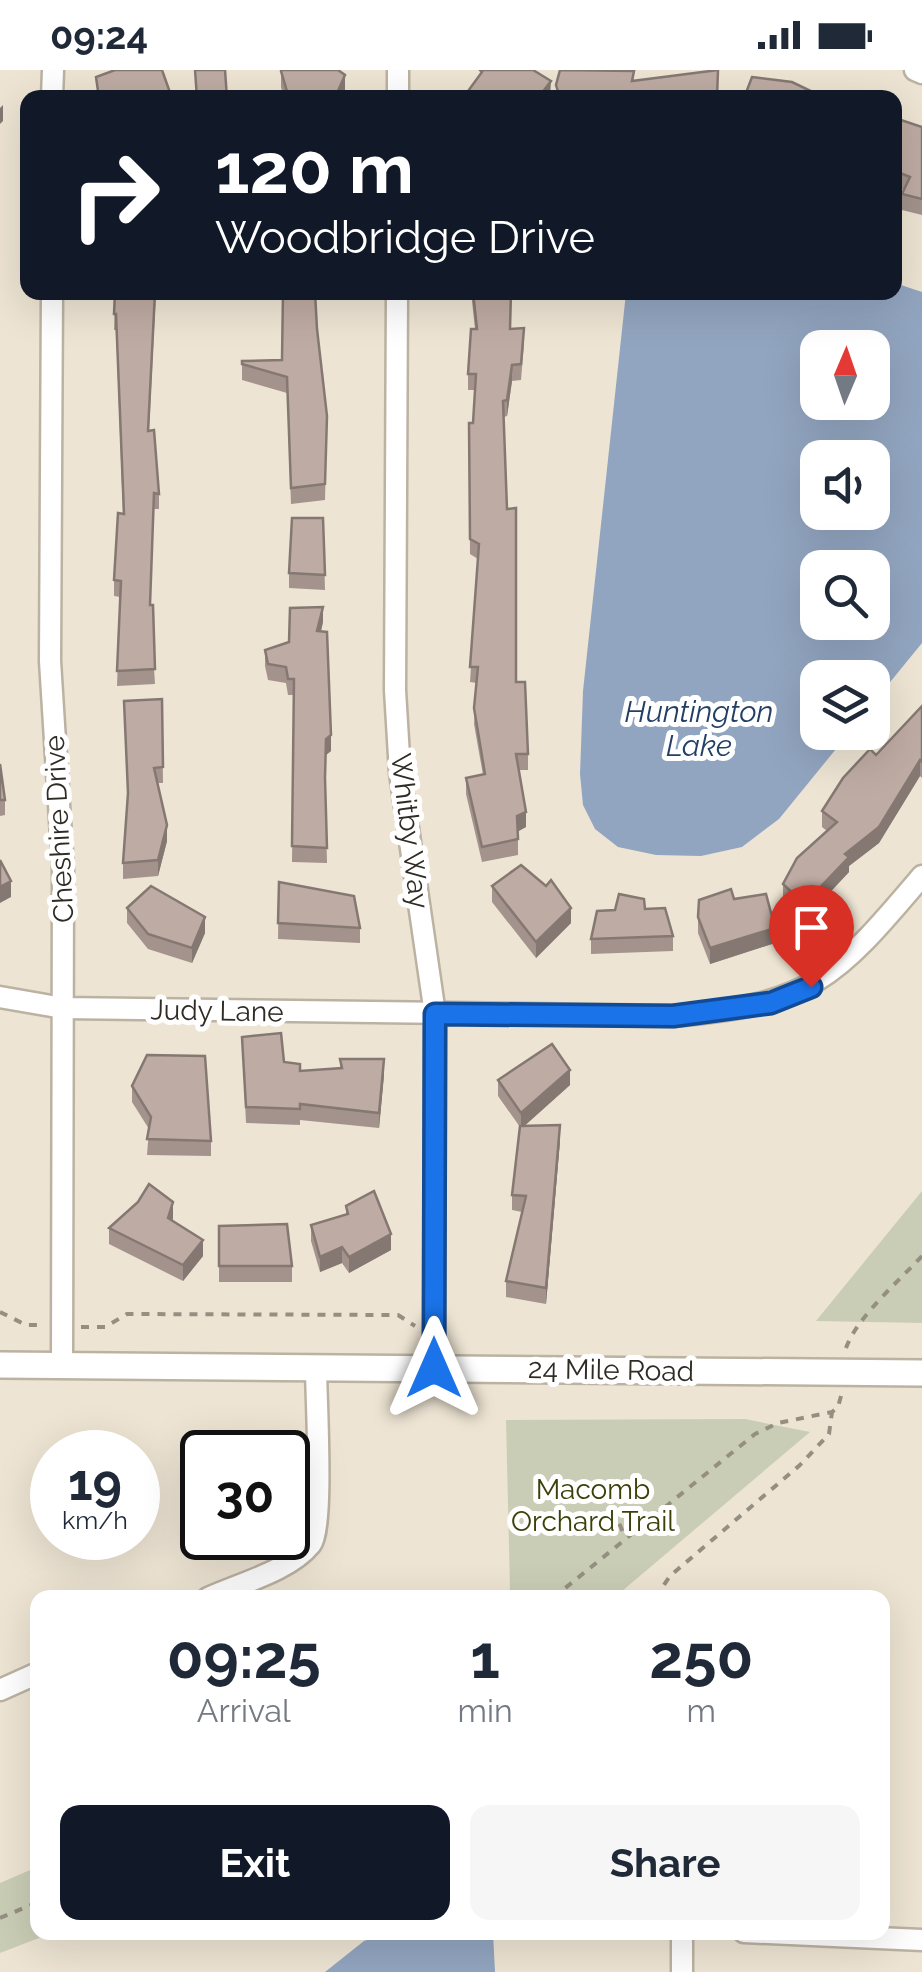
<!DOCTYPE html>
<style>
:root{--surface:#fff;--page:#f6f6f7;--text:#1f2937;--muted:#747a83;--accent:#111827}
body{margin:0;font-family:Raleway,sans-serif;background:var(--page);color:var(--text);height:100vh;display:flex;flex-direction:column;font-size:38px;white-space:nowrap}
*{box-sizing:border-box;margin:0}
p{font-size:32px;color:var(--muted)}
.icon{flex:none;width:55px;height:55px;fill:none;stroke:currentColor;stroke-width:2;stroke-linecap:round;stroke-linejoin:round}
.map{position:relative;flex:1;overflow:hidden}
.side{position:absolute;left:30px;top:1520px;width:860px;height:350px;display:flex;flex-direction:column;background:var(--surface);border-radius:20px;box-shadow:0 10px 40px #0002}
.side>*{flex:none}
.banner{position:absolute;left:20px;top:20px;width:882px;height:210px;border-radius:20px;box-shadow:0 10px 40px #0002;background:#111827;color:#fff;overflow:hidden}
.needle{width:65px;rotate:2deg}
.fabs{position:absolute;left:800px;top:260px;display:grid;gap:20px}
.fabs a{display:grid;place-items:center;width:90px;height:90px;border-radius:20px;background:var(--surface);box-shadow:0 10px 40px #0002;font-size:50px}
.speed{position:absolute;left:30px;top:1360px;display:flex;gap:20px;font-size:50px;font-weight:700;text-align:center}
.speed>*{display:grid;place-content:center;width:130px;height:130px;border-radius:50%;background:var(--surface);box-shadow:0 10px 40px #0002;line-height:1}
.speed small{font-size:25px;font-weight:400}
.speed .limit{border:5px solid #111;border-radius:15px;background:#fff;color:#111}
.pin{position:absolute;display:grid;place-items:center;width:85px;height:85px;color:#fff;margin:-102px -42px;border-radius:50% 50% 50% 0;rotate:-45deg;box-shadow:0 0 10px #0007}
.pin .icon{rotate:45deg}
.me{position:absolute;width:110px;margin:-55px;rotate:0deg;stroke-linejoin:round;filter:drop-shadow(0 0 8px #0008)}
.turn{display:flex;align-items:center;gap:35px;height:210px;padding:0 30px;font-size:45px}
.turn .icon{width:130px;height:130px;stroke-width:2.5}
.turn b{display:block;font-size:70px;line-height:85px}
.eta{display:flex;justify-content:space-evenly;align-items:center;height:170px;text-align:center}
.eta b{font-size:60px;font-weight:700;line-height:70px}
.action{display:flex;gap:20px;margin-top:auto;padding:20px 30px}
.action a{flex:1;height:115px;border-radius:20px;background:var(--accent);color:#fff;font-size:40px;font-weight:700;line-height:115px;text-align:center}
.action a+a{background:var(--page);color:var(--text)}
.status{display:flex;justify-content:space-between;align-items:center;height:70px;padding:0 50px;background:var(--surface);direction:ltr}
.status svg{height:28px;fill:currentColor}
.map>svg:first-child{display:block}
.green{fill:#cacdb5}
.water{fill:#92a5c0;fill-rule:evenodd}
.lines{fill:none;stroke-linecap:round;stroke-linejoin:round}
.minor-casing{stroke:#bbb2a2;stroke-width:25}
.tertiary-casing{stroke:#bbb2a2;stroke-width:30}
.path{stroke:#958f82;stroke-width:4;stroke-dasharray:8 8;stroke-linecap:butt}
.minor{stroke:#fff;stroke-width:20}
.tertiary{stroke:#fff;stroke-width:25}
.wall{fill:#a3938c}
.shaded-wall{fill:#857872}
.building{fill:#beaba3;stroke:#857872;stroke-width:2.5}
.route-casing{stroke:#114b97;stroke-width:25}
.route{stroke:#1a73e8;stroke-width:18}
.labels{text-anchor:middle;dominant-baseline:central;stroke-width:10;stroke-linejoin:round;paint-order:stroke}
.street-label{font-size:28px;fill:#2f2c25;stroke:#fff}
.park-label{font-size:28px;fill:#3d4109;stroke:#fff}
.water-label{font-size:30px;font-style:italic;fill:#243f65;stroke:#fff}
</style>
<div class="status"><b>09:24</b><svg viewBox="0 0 49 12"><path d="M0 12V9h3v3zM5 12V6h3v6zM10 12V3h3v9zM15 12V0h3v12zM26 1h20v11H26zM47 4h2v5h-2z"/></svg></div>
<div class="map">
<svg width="922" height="1902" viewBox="0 0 922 1902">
<rect width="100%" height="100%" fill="#ede4d3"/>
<g class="green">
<polygon points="922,1121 922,1253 816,1251"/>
<polygon points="745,1349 810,1362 615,1527 500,1527 510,1519 506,1350"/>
<polygon points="37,1797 38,1862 52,1863 0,1883 0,1813"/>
</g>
<g class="water">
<path d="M895,213L922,222V573L873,633L872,608H818V662L849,663L779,749L742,777L701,786L656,785L618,777L595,759L583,735L580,704L583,621L626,223L895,222ZM818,278H872V332H818ZM818,388H872V442H818ZM818,498H872V552H818Z"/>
<polygon points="388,1863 493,1863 495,1902 325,1902 364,1871"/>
</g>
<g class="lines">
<defs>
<g id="minor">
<polyline points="915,0 922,3"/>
<polyline points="52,28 53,0"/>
<polyline points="398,28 398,0"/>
<polyline points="52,222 50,591 63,798 62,1296"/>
<polyline points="397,222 395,620 400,703 435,944 434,1299"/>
<path d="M0,927L63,938L673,946C811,935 835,909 922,806"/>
<path d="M208,1528C240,1513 288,1502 311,1474C324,1458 316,1327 316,1297"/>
<polyline points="0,1620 38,1603"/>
<polyline points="744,1862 922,1870"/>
<polyline points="682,1902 682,1862"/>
</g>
<polyline id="tertiary" points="0,1295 922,1303"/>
</defs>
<use href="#minor" class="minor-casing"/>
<use href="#tertiary" class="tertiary-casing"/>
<g class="path">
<polyline points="0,1242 26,1255 42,1255"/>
<polyline points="81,1257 105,1257 127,1244 398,1245 415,1256"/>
<path d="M846,1278C857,1247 899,1211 922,1186"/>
<polyline points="613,1439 625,1467"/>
<polyline points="553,1528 755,1364 778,1353 832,1342 838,1337 841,1326"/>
<polyline points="655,1528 670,1506 800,1395 829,1364 832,1342"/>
<polyline points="0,1848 38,1832"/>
</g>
<use href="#minor" class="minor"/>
<use href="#tertiary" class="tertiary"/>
</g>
<g class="wall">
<polygon points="281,1 345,21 342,28 284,28 281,17"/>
<polygon points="895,48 922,57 922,145 902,140 902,124 904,120 895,117"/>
<polygon points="115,222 156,222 149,361 159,424 159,439 154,439 150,535 155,614 117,616 120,527 114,526 114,510 123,444 116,260 114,260"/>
<polygon points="471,222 511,222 510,259 524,274 521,310 512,311 507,346 504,347 507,439 516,612 528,684 528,700 519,700 526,757 518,761 518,785 482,792 466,724 466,708 483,705 474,654 477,613 470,612 478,489 470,484 469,353 473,353 475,320 468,320 468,304 475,259"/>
<polygon points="317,259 327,346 325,430 291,434 287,323 242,310 242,294 282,290"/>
<polygon points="323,448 325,520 289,518 289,503"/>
<polygon points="323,552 321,561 331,681 326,685 325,718 327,793 292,792 294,625 288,625 286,613 268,610 265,596 265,580 289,572"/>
<polygon points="162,629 163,713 158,713 167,771 158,806 123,809 123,793"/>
<polygon points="922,636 922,708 920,706 879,773 849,796 849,802 804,850 783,830 783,814 827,761 822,757 822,741"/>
<polygon points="0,694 5,730 5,745 0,746"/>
<polygon points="279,812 360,858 360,873 278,869"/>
<polygon points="492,816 571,853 536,888 492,832"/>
<polygon points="734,829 775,873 710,894 698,863 698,847"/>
<polygon points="127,838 205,863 192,893 148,879 127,853"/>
<polygon points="645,839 673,866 673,881 591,884 591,869"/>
<polygon points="242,967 300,1001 340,998 340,989 384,1005 379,1058 300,1050 300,1055 246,1053"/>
<polygon points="498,1010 570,1015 524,1056 560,1071 546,1234 506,1227 506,1211 522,1142 512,1140 512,1125 520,1057 498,1026"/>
<polygon points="132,1016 211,1071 211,1086 147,1085 149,1059 132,1032"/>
<polygon points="346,1136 391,1180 349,1203 342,1193 320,1202 311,1171 311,1155 346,1145"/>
<polygon points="173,1148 172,1151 203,1186 183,1211 109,1174 109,1158"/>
<polygon points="219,1156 292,1196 292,1212 219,1212"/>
</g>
<g class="shaded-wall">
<polygon points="345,5 345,21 342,28 335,28"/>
<polygon points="551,11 550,28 538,28"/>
<polygon points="3,35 3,51 0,54 0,38"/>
<polygon points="512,295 512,311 507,346 507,330"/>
<polygon points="323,537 323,552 317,577 317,561"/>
<polygon points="331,665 331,681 326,685 326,669"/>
<polygon points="920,690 920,706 879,773 849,796 849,802 804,850 804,834"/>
<polygon points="526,742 526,757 517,762 517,746"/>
<polygon points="167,755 167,771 158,806 158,790"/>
<polygon points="11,811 11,827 0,833 0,817"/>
<polygon points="571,838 571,853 536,888 536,872"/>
<polygon points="205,847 205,863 192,893 192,878"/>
<polygon points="775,858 775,873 710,894 710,878"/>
<polygon points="384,989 384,1005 379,1058 379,1043"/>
<polygon points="570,1000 570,1015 521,1059 521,1043"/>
<polygon points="560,1055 560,1071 546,1234 546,1218"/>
<polygon points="173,1132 173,1148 168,1164 168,1148"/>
<polygon points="391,1164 391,1180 349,1203 349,1187"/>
<polygon points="203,1170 203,1186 183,1211 183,1195"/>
<polygon points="342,1177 342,1193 320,1202 320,1187"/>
</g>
<g class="building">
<polygon points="115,0 162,0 172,28 99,28 96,7"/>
<polygon points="195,0 225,0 227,28 197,28"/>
<polygon points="282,0 338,0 345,5 335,28 289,28 281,1"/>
<polygon points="480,0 533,0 551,11 538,28 463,28 482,2"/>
<polygon points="560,0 634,1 632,11 718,0 717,28 560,28 556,15"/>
<polygon points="752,7 792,12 817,24 816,28 744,28"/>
<polygon points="895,48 922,57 922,129 902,124 910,107 895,101"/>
<polygon points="115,222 155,222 148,361 154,360 159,424 154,423 150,535 153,535 155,599 117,601 121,511 114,510 118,443 124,444 116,244 114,244"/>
<polygon points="283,222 315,222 317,259 327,346 325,414 291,418 287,307 242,294 242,291 282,290"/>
<polygon points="473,222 511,222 510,259 524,258 521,294 512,295 507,330 503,331 507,439 516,438 516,612 525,612 528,684 516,684 526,742 517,746 518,769 482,777 466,708 485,704 474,638 478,597 470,597 479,474 470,469 469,353 473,353 476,304 468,304 471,259 477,259"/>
<polygon points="292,448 323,448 325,505 289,503"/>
<polygon points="323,537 317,561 327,562 331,665 326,669 325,708 327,778 292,776 294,609 288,609 286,597 268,594 265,580 289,572 290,538"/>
<polygon points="162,629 163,697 154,698 167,755 158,790 123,793 128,723 124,631"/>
<polygon points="922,636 922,692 920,690 879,757 845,784 849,787 804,834 783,814 797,788 837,752 822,741 843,708 870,679 876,685"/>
<polygon points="0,694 5,730 0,730"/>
<polygon points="0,790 11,811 0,817"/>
<polygon points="521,795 546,816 551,810 571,838 536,872 492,816"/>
<polygon points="279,812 354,826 360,858 278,853"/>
<polygon points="151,816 205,847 192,878 148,864 127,838"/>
<polygon points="731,819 734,829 766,824 775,858 710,878 698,847 699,830"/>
<polygon points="619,824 644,829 645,839 665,838 673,866 591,869 597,841 615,840"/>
<polygon points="281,963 284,992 300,994 300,1001 342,998 340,989 384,989 379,1043 300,1034 300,1039 246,1037 242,967"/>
<polygon points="552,974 570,1000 521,1043 498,1010"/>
<polygon points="147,985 205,986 211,1071 147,1069 151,1047 132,1016"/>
<polygon points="560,1055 546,1218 506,1211 526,1126 512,1125 520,1056"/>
<polygon points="149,1114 173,1132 168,1148 203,1170 183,1195 109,1158 138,1132"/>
<polygon points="374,1121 391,1164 349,1187 342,1177 320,1187 311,1155 348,1144 346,1136"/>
<polygon points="287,1154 292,1196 219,1196 219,1156"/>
</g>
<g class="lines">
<defs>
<polyline id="route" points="434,1298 435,944 673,946 771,933 811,917"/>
</defs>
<use href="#route" class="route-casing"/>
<use href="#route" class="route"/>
</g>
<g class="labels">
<g class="street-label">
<text transform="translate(59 759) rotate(-93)">Cheshire Drive</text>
<text transform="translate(410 761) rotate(83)">Whitby Way</text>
<text transform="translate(217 941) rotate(1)">Judy Lane</text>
<text transform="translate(611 1300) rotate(1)">24 Mile Road</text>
</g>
<g class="park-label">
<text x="593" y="1419">Macomb<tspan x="593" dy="32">Orchard Trail</tspan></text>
</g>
<g class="water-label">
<text x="699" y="641">Huntington<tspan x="699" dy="34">Lake</tspan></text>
</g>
</g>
</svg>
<div class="fabs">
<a><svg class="needle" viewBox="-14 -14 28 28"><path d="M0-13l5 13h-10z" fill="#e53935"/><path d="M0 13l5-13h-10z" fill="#747a83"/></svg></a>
<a><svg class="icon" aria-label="sound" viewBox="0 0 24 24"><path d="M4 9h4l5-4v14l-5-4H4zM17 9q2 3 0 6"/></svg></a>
<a><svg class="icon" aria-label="search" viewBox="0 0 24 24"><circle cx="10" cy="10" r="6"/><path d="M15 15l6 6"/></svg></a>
<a><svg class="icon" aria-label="layers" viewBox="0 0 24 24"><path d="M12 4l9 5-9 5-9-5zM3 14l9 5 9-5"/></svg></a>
</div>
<div class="speed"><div>19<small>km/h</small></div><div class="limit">30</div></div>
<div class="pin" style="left:811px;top:917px;background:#d93025"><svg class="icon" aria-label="arrive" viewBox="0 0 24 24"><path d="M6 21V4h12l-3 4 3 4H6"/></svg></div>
<svg class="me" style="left:434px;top:1298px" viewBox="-20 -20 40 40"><path d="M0-17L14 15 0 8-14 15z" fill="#1a73e8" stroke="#fff" stroke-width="4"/></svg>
<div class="banner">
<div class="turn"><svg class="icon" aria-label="right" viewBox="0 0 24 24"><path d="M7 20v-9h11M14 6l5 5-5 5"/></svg><div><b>120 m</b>Woodbridge Drive</div></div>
</div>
<section class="side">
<div class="eta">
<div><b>09:25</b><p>Arrival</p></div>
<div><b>1</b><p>min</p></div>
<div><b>250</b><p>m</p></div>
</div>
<div class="action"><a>Exit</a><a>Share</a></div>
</section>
</div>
